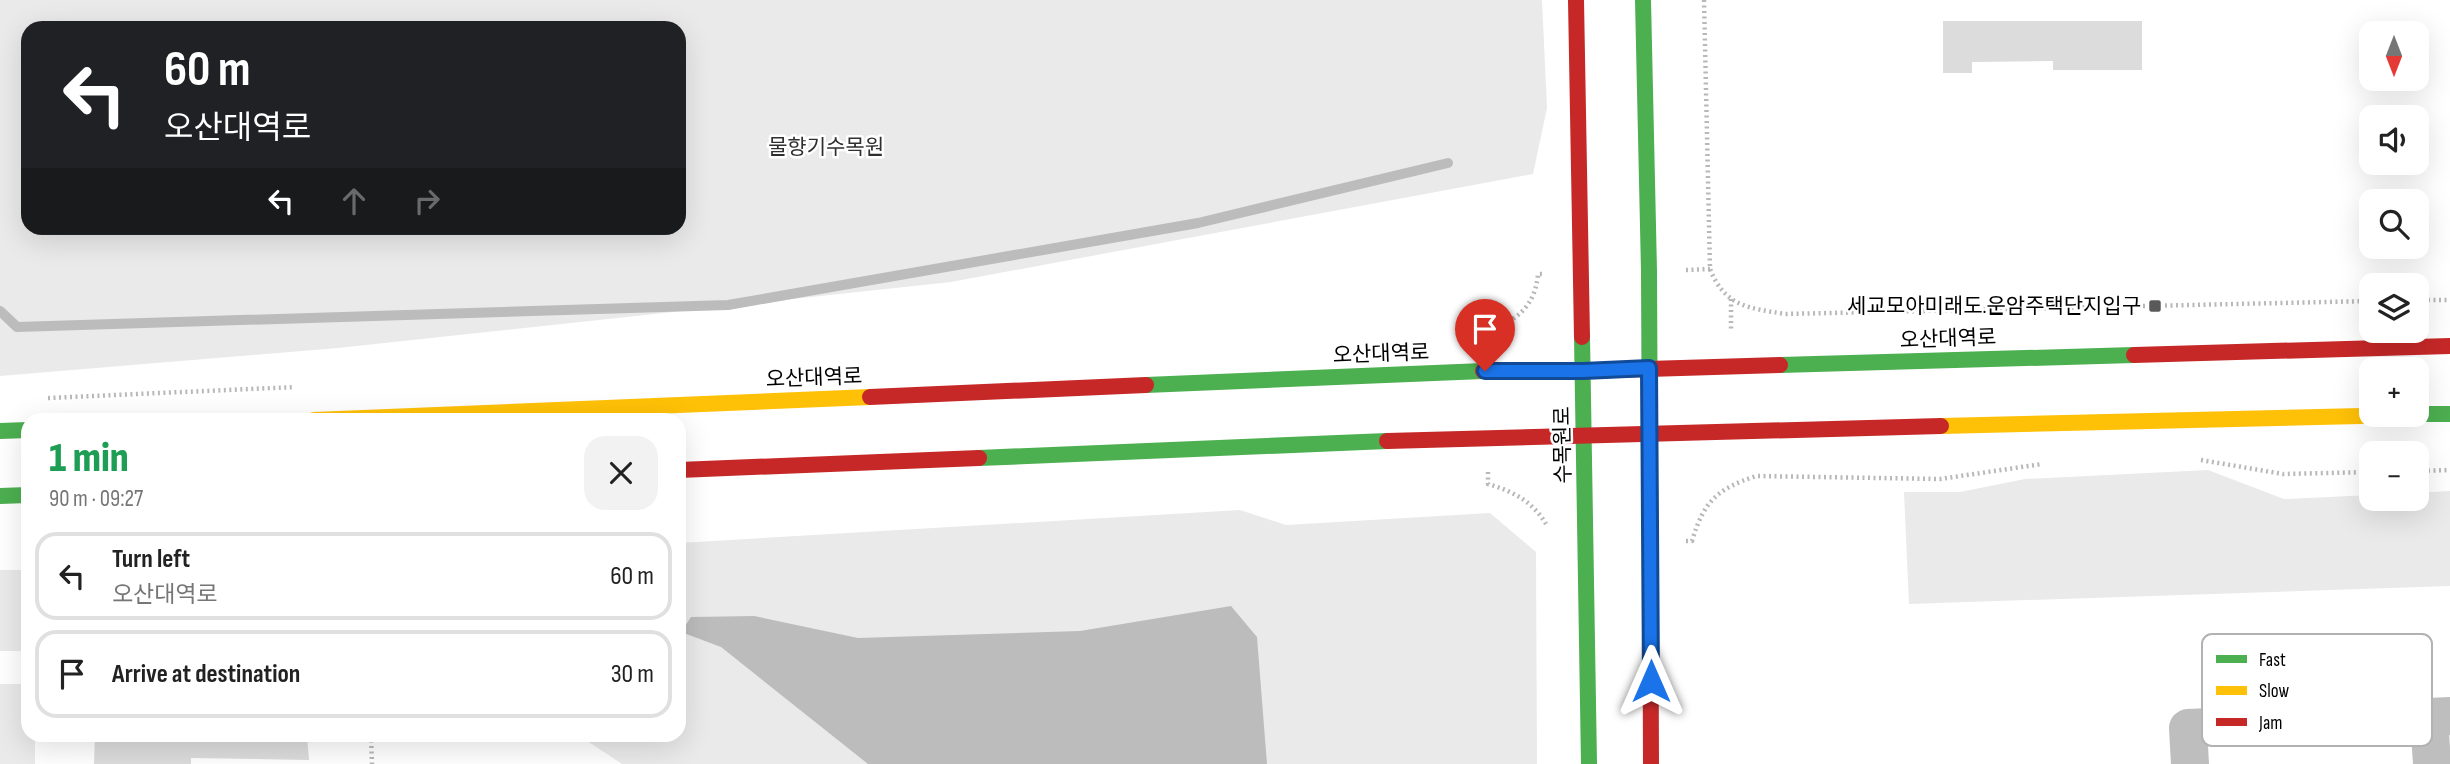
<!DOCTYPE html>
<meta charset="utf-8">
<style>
:root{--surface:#fff;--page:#f2f2f2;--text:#222;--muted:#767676;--line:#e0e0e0}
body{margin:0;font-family:"Sofia Sans Condensed","Noto Sans KR",sans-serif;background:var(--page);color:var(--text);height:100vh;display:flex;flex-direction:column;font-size:26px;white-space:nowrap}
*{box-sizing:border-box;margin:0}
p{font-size:23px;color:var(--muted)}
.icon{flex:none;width:38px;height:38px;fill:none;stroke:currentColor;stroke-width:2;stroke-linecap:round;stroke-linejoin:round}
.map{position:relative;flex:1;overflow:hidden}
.details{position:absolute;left:21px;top:413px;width:665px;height:329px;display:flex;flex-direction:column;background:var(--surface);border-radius:21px;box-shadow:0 7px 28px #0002}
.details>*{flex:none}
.hud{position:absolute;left:21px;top:21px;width:665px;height:214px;border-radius:21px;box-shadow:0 7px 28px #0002;background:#202124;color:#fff;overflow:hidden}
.needle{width:46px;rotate:180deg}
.controls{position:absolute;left:2359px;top:21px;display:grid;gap:14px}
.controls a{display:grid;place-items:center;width:70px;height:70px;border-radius:14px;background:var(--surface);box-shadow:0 7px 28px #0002;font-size:35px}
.pin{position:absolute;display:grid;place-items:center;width:60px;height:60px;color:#fff;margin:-72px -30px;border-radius:50% 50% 50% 0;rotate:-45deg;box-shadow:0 0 7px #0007}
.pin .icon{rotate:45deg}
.me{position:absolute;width:77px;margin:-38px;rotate:0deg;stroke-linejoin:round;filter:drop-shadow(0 0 5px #0008)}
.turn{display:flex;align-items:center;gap:24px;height:147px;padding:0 28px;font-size:32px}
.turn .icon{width:91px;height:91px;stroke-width:2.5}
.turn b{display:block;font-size:49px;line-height:60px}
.lanes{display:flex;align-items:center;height:66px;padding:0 28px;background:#0003;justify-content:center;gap:35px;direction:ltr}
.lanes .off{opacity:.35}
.round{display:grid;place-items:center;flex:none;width:74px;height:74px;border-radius:21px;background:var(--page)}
.head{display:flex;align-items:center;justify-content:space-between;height:119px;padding:0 28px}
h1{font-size:42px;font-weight:800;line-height:52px;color:#1e9e55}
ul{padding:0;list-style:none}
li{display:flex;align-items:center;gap:21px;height:88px;margin:0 14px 10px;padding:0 14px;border:4px solid var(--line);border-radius:21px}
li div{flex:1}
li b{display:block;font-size:26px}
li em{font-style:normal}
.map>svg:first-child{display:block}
.green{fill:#eaeaea;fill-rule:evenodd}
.water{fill:#bcbcbc}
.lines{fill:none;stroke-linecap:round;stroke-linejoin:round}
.stream{stroke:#bcbcbc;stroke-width:10}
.building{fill:#dcdcdc}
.path{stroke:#b8b8b8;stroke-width:4.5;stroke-dasharray:2 3.5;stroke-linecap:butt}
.street{stroke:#bebebe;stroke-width:38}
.fast{stroke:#4caf50;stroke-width:16}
.slow{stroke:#ffc107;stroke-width:16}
.jam{stroke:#c62828;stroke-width:16}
.route-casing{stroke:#114b97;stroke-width:18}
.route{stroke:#1a73e8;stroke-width:12}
.poi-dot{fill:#595959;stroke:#fff;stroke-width:2.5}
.labels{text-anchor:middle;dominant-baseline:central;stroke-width:5;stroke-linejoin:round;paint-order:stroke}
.park-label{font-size:21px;fill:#2f2f2f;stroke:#fff}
.poi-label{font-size:21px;fill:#000;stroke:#fff;text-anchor:end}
.street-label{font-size:21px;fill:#000;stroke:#fff}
.key{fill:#fff;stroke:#b2b2b2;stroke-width:2}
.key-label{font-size:19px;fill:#000}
</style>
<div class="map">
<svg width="2450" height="764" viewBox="0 0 2450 764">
<rect width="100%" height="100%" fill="#fff"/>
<g class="green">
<path d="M0,0H1542L1547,108L1533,174L951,282L338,348L0,376ZM28,28H679V228H28Z"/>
<polygon points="2208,470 2284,499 2371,495 2371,499 2417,499 2417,493 2450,491 2450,586 1909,604 1904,492 1960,492 2025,479"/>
<polygon points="1240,510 1286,525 1490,513 1536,552 1537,764 622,764 578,735 679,735 679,543"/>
<rect x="0" y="570" width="28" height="81"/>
<polygon points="0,684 28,684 28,735 35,735 35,764 0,764"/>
</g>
<polygon class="water" points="1231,606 1257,637 1267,764 868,764 721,647 681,632 691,617 754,616 858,638 1080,631"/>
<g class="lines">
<polyline class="stream" points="0,311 17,327 728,305 1198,223 1448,163"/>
</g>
<g class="building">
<polygon points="1943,21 2142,21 2142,70 2053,70 2053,61 1972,62 1972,73 1943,73"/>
<polygon points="95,735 307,735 309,760 191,758 191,764 94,764"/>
</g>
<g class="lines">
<g class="path">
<path d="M1704,0L1710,269C1725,307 1749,308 1785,314L2371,301"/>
<polyline points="1686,270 1710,269"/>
<polyline points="1731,299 1731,330"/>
<polyline points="2417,300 2450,300"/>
<path d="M1489,332C1517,319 1535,307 1538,274H1545"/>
<polyline points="48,398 295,387"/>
<polyline points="2201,460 2283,474 2371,472"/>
<polyline points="2417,471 2450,470"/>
<path d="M1488,472V484C1513,491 1533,502 1546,524"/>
<path d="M1686,541H1692C1704,501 1717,489 1756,476L1940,479L2042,464"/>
<polyline points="371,735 372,764"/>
</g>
<g class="street">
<polyline points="2429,717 2432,764"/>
<polyline points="2190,764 2188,728 2450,716"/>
</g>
<g class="fast">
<polyline points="1643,0 1649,271 1650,484"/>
<polyline points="1582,337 1589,764"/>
<polyline points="1780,365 2134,355"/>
<polyline points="1146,385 1483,371"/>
<polyline points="2417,414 2450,414"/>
<polyline points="0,431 28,430"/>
<polyline points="979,458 1387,441"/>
<polyline points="0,496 28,495"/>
</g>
<g class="slow">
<polyline points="314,420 870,397"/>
<polyline points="1941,426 2404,415"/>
</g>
<g class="jam">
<polyline points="1576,0 1582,337"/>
<polyline points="2134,355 2450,346"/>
<polyline points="1483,371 1582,371 1780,365"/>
<polyline points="870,397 1146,385"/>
<polyline points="1387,441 1941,426"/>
<polyline points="679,470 979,458"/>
<polyline points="1650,484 1651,764"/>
</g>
</g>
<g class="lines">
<defs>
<polyline id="route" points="1485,371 1583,371 1649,368 1651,681"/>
</defs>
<use href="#route" class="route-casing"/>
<use href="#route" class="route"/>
</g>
<rect class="poi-dot" x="2148" y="299" width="14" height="14" rx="3.5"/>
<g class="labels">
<g class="park-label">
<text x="826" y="147">물향기수목원</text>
</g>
<g class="poi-label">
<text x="2141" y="306">세교모아미래도.운암주택단지입구</text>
</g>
<g class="street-label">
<text transform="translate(1948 339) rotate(-2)">오산대역로</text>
<text transform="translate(1381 354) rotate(-2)">오산대역로</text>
<text transform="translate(814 378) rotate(-2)">오산대역로</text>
<text transform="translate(1563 445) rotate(-91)">수목원로</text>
</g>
</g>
<rect x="2202" y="634" width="230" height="112" rx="10" class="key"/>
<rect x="2216" y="655" width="31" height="8" fill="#4caf50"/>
<rect x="2216" y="686" width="31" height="9" fill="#ffc107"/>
<rect x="2216" y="718" width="31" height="8" fill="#c62828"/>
<g class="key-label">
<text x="2259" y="666">Fast</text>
<text x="2259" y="697">Slow</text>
<text x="2259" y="729">Jam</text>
</g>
</svg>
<div class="controls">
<a><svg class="needle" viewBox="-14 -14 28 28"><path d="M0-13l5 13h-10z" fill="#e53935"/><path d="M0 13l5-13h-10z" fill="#767676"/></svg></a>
<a><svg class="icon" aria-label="sound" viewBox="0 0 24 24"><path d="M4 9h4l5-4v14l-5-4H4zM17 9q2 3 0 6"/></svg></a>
<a><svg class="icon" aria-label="search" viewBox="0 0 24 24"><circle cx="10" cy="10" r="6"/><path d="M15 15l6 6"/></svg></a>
<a><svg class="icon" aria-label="layers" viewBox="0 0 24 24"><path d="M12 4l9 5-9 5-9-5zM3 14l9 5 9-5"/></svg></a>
<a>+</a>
<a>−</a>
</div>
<div class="pin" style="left:1485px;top:371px;background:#d93025"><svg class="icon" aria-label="arrive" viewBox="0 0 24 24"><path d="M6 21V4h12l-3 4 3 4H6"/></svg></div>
<svg class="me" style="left:1651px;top:681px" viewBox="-20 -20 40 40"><path d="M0-17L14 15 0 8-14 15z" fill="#1a73e8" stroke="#fff" stroke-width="4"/></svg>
<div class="hud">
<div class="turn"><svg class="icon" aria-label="left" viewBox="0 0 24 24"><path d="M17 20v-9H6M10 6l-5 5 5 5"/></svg><div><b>60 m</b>오산대역로</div></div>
<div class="lanes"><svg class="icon" aria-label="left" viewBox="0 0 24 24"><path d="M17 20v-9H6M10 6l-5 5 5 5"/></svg><svg class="icon off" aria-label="ahead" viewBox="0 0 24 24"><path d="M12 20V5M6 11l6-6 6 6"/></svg><svg class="icon off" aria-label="right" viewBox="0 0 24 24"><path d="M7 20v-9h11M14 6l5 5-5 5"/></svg></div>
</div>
<section class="details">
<div class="head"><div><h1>1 min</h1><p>90 m · 09:27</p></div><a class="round"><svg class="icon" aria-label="close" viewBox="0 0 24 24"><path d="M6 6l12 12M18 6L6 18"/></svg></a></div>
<ul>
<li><svg class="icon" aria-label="left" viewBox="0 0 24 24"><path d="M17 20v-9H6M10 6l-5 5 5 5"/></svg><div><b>Turn left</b><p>오산대역로</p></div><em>60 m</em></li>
<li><svg class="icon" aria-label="arrive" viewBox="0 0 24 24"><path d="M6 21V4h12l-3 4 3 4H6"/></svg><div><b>Arrive at destination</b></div><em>30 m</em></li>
</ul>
</section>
</div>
